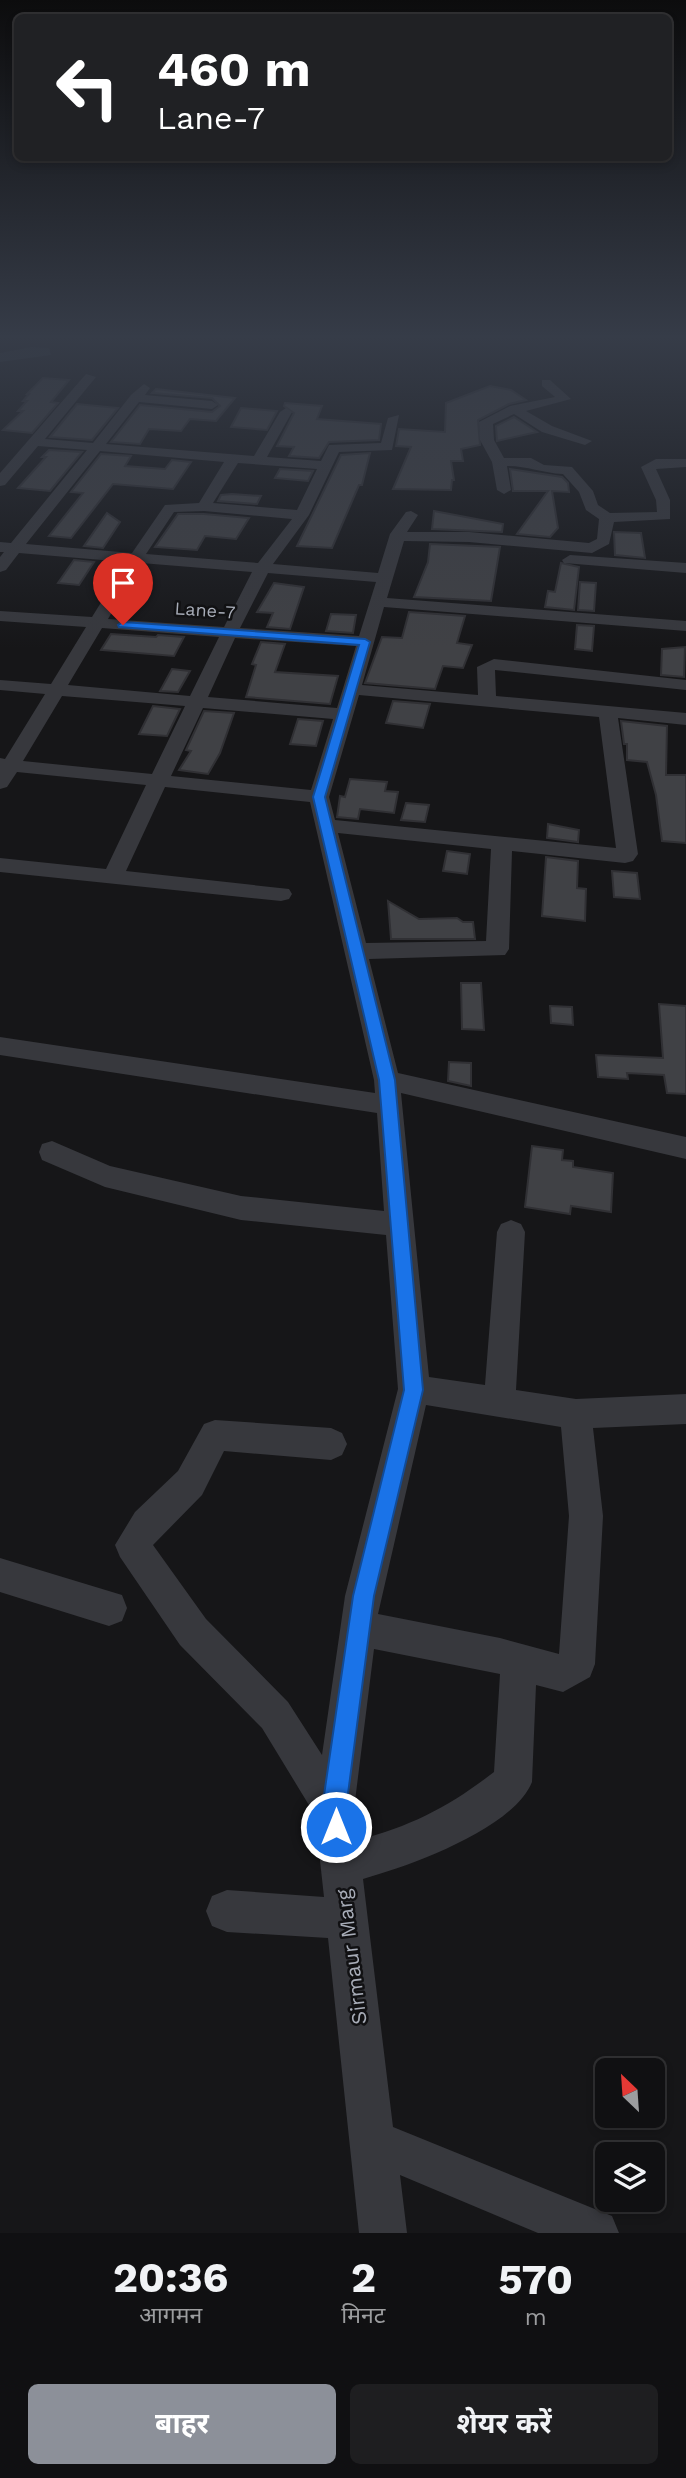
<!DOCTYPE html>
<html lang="hi">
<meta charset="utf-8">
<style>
:root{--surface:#101012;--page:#1e1e20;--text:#f1f3f6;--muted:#9c9d9f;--line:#303032;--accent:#8c9099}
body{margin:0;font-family:"Work Sans","Noto Sans Devanagari",sans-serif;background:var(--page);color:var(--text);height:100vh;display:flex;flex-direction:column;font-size:26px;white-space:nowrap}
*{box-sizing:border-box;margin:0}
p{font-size:23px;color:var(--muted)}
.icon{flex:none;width:38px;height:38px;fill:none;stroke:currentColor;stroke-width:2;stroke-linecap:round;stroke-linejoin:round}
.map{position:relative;height:2233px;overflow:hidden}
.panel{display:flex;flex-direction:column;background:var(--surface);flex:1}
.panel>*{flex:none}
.banner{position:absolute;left:14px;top:14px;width:658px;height:147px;border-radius:10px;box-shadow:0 4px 10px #0003,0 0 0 2px var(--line);background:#202124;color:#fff;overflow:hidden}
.needle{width:46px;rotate:335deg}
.fabs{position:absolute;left:595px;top:2058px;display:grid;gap:14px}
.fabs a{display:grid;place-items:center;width:70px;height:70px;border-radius:10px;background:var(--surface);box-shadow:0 4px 10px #0003,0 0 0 2px var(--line);font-size:35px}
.pin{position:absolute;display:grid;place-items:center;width:60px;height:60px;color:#fff;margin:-72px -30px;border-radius:50% 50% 50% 0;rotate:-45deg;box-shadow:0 0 7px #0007}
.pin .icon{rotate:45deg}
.me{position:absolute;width:77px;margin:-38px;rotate:0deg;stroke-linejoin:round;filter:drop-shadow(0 0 5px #0008)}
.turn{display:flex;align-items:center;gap:24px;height:147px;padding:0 28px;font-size:32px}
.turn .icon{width:91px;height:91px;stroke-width:2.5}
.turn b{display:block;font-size:49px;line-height:60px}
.eta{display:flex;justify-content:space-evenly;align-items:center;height:119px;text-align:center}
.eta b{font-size:42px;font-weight:700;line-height:49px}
.button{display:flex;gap:14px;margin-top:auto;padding:14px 28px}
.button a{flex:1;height:80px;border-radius:10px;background:var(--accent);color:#fff;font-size:28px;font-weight:700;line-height:80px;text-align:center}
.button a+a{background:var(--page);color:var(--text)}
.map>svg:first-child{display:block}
.water{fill:#2c353c}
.building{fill:#404145;stroke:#303034;stroke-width:2}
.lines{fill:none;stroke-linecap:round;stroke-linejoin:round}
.street{fill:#37383d;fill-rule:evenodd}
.route{fill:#1a73e8;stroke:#114b97;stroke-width:2}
.labels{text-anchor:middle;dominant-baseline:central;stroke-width:5;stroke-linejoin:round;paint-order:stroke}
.far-street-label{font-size:18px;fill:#a8adb8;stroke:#111113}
.street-label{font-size:21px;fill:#a8adb8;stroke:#111113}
</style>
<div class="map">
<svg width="686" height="2233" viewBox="0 0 686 2233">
<rect width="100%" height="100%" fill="#161618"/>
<polygon class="water" points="32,347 49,348 51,355 0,362 0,353"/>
<g class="building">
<polygon points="43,378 69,380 51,402 58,403 32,433 3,430 23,411 18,411 27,401 23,401 29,394 27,394"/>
<polygon points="490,386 511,390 526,400 509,404 478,420 480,445 461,449 463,461 451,461 454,480 452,480 451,490 393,489 411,447 396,446 399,429 445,432 446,403"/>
<polygon points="156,389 173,391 235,398 216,421 190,419 181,431 149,429 140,444 111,442 140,405 212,412 220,406 212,398 152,393"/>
<polygon points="285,403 322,406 317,419 381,424 379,440 329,442 319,458 289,456 294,447 277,446 294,413 284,406"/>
<polygon points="77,404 118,408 92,440 50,437"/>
<polygon points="241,408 277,411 267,430 231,427"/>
<polygon points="514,417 537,432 497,441 496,426"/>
<polygon points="49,450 82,452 50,491 18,488 46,457 42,457"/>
<polygon points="370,453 362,485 359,485 332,548 297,546 341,455"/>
<polygon points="101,454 131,456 125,466 165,469 172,460 191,462 173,489 113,484 71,538 49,536 83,493 71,492"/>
<polygon points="280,469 313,471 308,481 275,478"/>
<polygon points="510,469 562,477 568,483 569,492 552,491 558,528 550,537 517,534 548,491 513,491"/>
<polygon points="232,494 261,496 257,504 218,501 221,495"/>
<polygon points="434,511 503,524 502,532 432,529"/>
<polygon points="107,513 120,522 103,548 84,546"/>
<polygon points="178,514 204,514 249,518 236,539 205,536 197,550 155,547"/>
<polygon points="614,532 641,533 645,558 615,555"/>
<polygon points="430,544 500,547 491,601 414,597 428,562"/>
<polygon points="74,560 94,562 79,585 58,583"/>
<polygon points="561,563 579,567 574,610 545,607 548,591 555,592"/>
<polygon points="580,582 596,583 594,611 578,610"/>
<polygon points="274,583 304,587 290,629 267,627 273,613 257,612"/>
<polygon points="409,612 465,616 457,643 472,645 463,668 443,666 435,689 365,683 382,637 402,638"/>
<polygon points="331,614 356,615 353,633 326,631"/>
<polygon points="577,625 594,626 592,651 575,649"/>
<polygon points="111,634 156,637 158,635 184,637 174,656 101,650"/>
<polygon points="261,642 285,644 275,672 338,676 330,704 246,697 256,665 252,664"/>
<polygon points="685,647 684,677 661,675 662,649"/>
<polygon points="172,669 190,671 178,692 160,691"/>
<polygon points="393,701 430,704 423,728 386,723"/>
<polygon points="153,706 180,709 167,736 139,734"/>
<polygon points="204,711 234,713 220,753 208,774 179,770 191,751 186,750"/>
<polygon points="298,719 323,721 316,746 290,744"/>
<polygon points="621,721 667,726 666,775 686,775 686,843 662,841 656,795 647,762 627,760 627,744 624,744"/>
<polygon points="350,779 387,782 385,791 398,792 394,813 360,809 358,819 337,817 340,796 345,797"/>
<polygon points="406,803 429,805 425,822 401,820"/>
<polygon points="548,824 579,830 578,842 547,838"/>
<polygon points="447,851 470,854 467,874 443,871"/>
<polygon points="546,857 578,861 577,888 586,889 585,921 542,916"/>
<polygon points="612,871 637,873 640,899 614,897"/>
<polygon points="388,901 419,919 457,918 463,922 473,922 475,939 391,939"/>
<polygon points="461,983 481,983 484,1030 462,1029"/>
<polygon points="659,1004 686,1006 686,1094 667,1093 664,1075 627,1073 628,1079 598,1077 596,1055 663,1058"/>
<polygon points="550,1006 572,1007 573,1025 551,1023"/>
<polygon points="449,1062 471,1063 471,1086 448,1081"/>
<polygon points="532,1146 563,1150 562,1160 573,1161 573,1167 613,1173 611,1212 571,1206 570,1214 525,1207"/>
</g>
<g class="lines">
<g class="street">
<path d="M86,374L96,377L45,439L93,443L131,395L144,384L150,388L145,395L212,401L218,405L212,409L139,402L106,444L254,456L280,412L286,408L292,412L267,457L321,461L329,445L381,443L388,418L399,415L392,450L339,452L309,515L273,564L378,573L390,534L406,512L411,511L418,515L407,532H469L589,543L597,539L599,519L586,510L579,492L563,474C542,473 527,466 507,466L511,490L504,494L497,490L492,462L480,440L479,422L510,406L555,397L542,386V380H550L571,399L526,411L552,426L592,441L585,445L542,432L514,414L493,424L494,440L504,458H531L544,465L572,467L593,491L598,505L610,513L657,512L656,500L641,467L656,459H686V467L656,469L670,500V519L614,522L609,544L592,553L469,542L404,541L387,598L686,621V631L384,607L362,685L478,695L477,667L494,659L686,680V690L495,670L496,696L686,713V725L618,718L638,854L633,861L625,863L512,851L509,949L505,955L369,959L398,1073L686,1137V1159L401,1093L429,1377L485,1385L497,1232L501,1224L511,1220L521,1224L525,1232L516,1390L576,1399L686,1394V1424L593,1428L603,1516L595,1664L590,1677L563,1692L536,1685L532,1782C513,1829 410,1866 363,1879L393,2127L612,2216L619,2233H538L400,2175L407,2233H359L328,1938L227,1932L212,1926L206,1911L212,1896L227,1890L324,1897L315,1815L262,1728L180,1645L120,1557L115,1545L135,1512L178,1471L204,1424L215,1420L331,1428L342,1433L347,1444L342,1455L331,1460L224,1451L202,1495L153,1545L206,1619L288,1702L322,1755L345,1596L398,1389L386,1235L241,1220L105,1187L42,1160L39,1152L42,1144L52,1141L110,1166L241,1196L384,1211L377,1113L0,1055V1037L375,1093L374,1080L310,802L165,787L126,871L289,889L292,894L289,899L281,901L0,872V858L106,869L146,785L17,772L7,787L0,789V758L5,759L45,694L0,690V680L51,684L86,627L0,621V611L92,617L126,562L19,553L6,570L0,572V557L4,552H0V542L11,543L87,450L38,446L5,485L0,486V473ZM100,451L224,462L199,503L165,505L132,553L26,544ZM238,463L317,469L297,510L213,503ZM204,511L292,519L258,563L146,554L174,512ZM141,563L252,572L224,627L108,619ZM268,573L376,582L359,636L240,628ZM102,628L219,637L190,696L68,685ZM235,638L356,646L337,708L208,697ZM359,695L599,717L616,848L335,820L329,797ZM62,696L185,706L152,774L23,761ZM203,708L333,719L311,790L171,776ZM338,833L491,849L486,941L366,943ZM426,1405L561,1427L569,1516L559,1654L500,1638L378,1614ZM374,1649L500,1674L494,1772C450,1806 412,1826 358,1840L354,1809Z"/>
<polygon points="570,555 686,563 686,573 564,563 562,560"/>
<polygon points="0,1558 122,1595 127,1608 122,1621 109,1626 0,1592"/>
</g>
</g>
<linearGradient id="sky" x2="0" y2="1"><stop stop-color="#0c0c0d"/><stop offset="0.52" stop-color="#363c48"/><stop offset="1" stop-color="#363c48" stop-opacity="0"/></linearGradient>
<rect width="686" height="648" fill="url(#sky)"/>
<polygon class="route" points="123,622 365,639 370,642 325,797 395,1080 423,1390 374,1596 346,1809 348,1827 345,1836 336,1839 328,1836 322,1809 353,1596 404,1390 379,1080 313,797 359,645 119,627 118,625"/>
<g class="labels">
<g class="far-street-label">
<text transform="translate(205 610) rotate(4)">Lane-7</text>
</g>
<g class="street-label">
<text transform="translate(351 1957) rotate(-97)">Sirmaur Marg</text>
</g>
</g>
</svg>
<div class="fabs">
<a><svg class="needle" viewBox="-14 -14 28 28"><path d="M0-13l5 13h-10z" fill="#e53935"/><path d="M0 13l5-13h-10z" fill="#9c9d9f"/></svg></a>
<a><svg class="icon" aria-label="layers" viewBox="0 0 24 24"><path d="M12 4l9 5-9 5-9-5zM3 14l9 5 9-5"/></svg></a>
</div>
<div class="pin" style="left:123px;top:625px;background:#d93025"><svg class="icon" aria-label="arrive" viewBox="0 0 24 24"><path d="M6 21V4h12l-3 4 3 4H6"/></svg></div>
<svg class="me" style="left:336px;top:1827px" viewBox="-20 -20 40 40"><circle r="17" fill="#1a73e8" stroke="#fff" stroke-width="3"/><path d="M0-11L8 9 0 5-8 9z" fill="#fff"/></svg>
<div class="banner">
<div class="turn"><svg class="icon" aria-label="left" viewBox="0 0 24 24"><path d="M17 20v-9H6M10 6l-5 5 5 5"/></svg><div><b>460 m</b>Lane-7</div></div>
</div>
</div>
<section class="panel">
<div class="eta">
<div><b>20:36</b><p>आगमन</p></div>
<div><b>2</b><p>मिनट</p></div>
<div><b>570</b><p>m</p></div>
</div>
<div class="button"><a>बाहर</a><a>शेयर करें</a></div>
</section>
